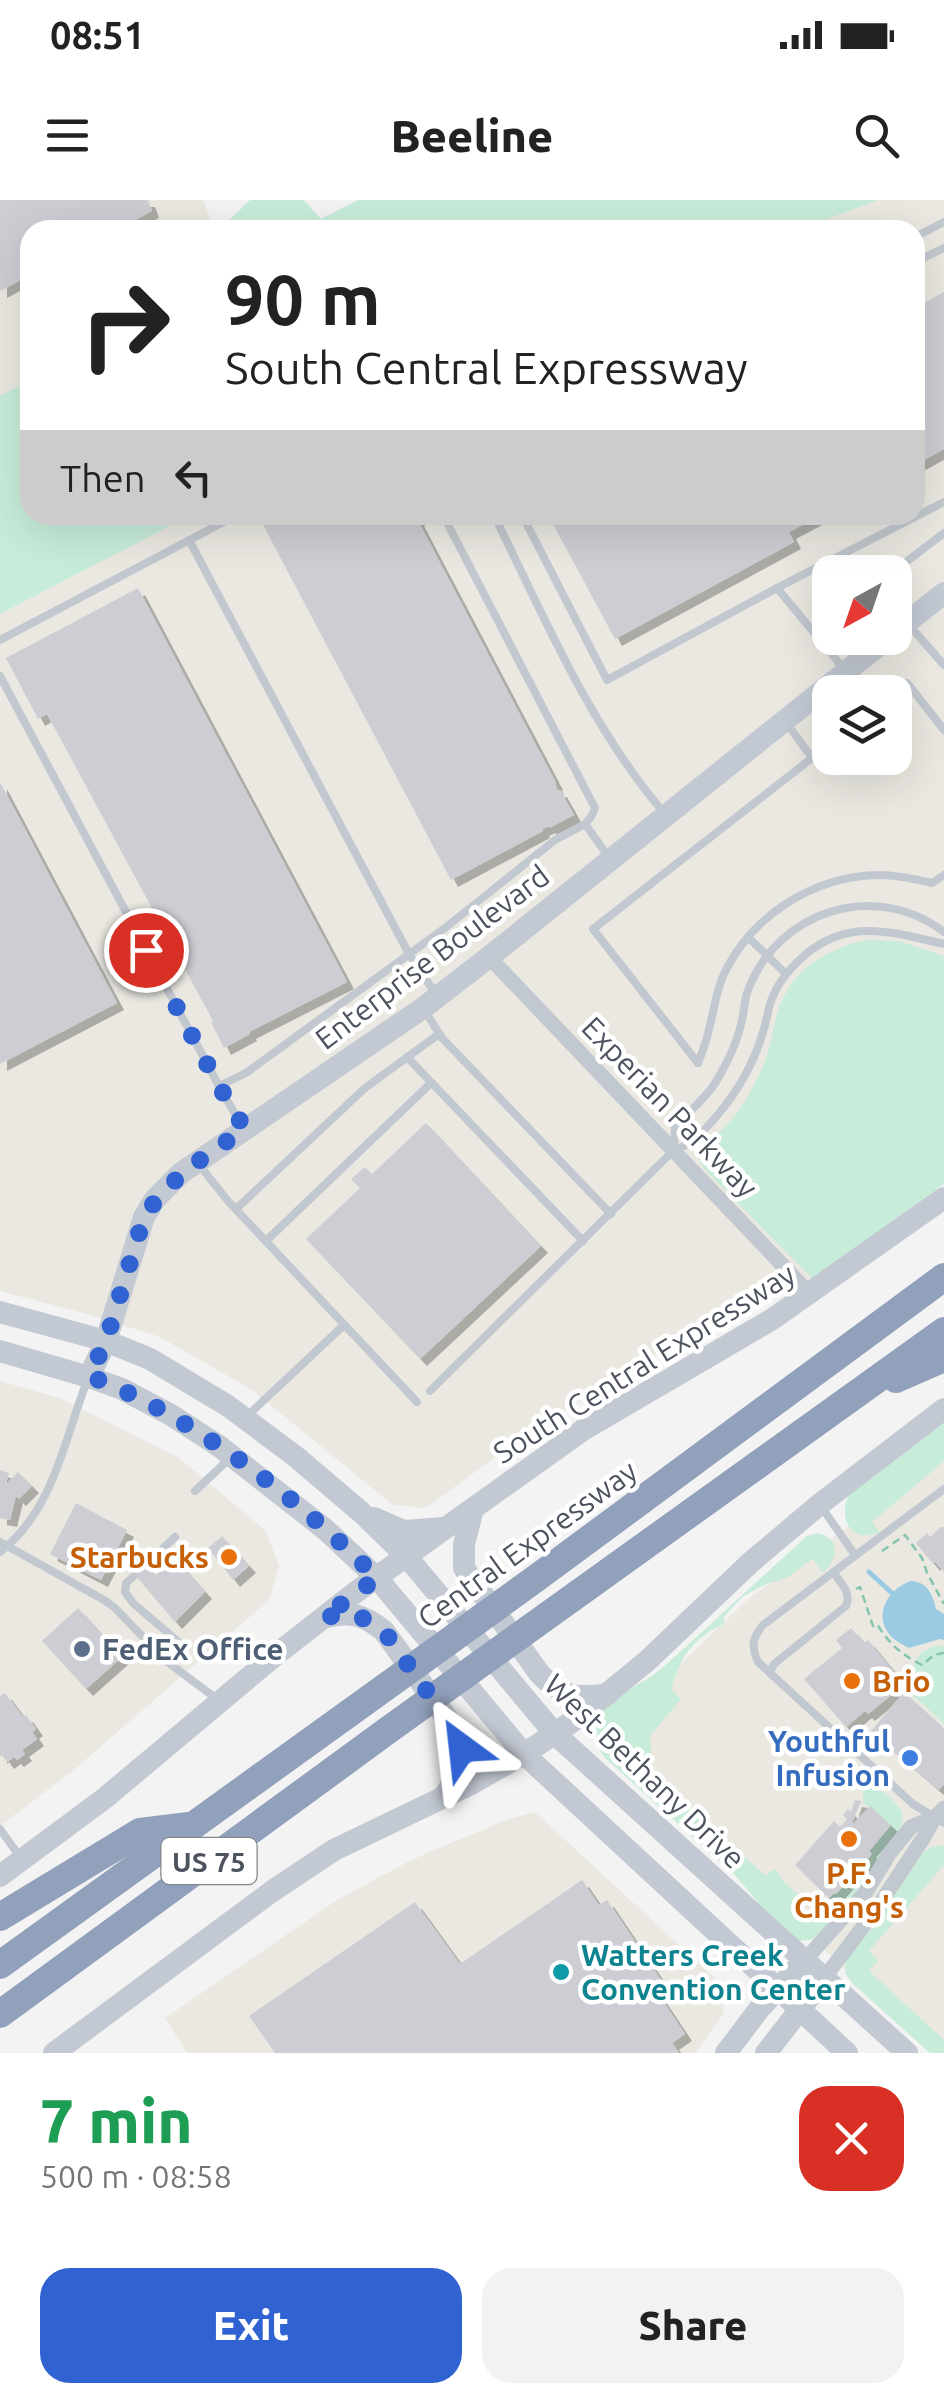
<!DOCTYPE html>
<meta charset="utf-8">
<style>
:root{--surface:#fff;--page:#f2f2f2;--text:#222;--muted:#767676;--accent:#3063d1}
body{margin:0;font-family:Ubuntu,sans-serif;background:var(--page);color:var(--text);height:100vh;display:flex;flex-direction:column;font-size:38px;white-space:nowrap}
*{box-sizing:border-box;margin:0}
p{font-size:32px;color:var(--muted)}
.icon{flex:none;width:55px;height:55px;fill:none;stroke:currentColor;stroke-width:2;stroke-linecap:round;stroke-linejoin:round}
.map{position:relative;height:1853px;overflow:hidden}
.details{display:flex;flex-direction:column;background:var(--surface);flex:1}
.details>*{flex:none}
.top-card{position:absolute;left:20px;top:20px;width:905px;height:305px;border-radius:30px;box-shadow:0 10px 40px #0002;background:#fff;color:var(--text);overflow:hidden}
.needle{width:65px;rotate:220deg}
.buttons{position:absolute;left:812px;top:355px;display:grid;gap:20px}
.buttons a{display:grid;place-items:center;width:100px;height:100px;border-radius:20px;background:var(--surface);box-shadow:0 10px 40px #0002;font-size:50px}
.pin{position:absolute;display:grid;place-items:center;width:85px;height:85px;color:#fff;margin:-42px;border:5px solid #fff;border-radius:50%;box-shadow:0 2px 10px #0007}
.me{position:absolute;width:110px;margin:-55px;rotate:330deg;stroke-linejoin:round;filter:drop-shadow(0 0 8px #0008)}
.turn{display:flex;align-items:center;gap:35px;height:210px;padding:0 40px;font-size:45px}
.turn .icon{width:130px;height:130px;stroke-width:2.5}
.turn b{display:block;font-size:70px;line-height:85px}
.then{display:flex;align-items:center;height:95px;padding:0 40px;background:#0003;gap:20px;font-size:38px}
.round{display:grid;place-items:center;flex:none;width:105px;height:105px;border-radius:30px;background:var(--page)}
.overview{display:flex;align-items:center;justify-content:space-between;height:170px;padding:0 40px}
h1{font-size:60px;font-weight:800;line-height:75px;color:#1e9e55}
.primary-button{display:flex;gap:20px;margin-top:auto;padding:20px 40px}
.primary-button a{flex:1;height:115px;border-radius:30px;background:var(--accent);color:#fff;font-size:40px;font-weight:800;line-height:115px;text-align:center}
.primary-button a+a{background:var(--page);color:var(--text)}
.status{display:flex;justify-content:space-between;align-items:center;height:70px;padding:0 50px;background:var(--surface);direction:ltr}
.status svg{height:28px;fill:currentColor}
header{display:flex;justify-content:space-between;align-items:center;height:130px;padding:0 40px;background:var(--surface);font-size:45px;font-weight:800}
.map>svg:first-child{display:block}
.commercial{fill:#eae8e1;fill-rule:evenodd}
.green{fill:#c8ecda}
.water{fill:#9acbe3}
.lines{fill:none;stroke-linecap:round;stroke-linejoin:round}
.stream{stroke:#9acbe3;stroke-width:5}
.building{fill:#cdced4;filter:url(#shadow)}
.path{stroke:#83c6ad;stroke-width:2.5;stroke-dasharray:8 5;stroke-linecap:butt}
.lane{stroke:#c2c8cf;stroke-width:8}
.street{stroke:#c2c8cf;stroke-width:15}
.secondary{stroke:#c3c9d3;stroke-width:22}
.highway{stroke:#91a0bb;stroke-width:28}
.route{stroke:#3063d1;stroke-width:18;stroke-dasharray:0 32.4}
.food-dot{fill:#e8710a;stroke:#fff;stroke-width:4}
.service-dot{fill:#5c6f8a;stroke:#fff;stroke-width:4}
.shop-dot{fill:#3f7fe0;stroke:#fff;stroke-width:4}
.culture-dot{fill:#0f9aa8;stroke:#fff;stroke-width:4}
.labels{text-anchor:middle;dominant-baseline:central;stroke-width:9;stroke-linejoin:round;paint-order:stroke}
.shield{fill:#fff;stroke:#82878e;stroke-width:2.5}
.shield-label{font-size:28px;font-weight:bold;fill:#4c535e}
.street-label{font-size:30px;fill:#4c535e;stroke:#fff}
.food-label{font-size:30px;font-weight:bold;fill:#c56008;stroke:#fff;text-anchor:end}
.service-label{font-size:30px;font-weight:bold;fill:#4e5e75;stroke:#fff;text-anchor:start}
.shop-label{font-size:30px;font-weight:bold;fill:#366cbe;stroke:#fff;text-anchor:end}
.culture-label{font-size:30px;font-weight:bold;fill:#0d838f;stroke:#fff;text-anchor:start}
</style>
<div class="status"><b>08:51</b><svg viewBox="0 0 49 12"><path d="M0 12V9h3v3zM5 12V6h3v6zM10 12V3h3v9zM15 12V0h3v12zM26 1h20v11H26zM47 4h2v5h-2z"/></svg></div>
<header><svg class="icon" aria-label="menu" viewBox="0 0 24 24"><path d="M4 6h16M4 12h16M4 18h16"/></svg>Beeline<svg class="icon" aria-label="search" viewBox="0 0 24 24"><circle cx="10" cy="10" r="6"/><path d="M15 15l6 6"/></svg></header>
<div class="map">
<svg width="944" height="1853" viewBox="0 0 944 1853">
<defs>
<filter id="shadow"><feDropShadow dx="7" dy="7" stdDeviation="0" flood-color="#0004"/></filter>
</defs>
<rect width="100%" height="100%" fill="#f4f3f3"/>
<g class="commercial">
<polygon points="0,0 203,0 214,30 30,30 30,180 0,196"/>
<path d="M879,0H944V984L813,1079L776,1094L650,1157L521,1238L426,1308L393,1305L252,1190L160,1137L94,1116L0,1091V414L191,315H915V30H797ZM830,372H895V438H830ZM830,492H895V558H830Z"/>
<polygon points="0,1181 60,1198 179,1258 266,1331 279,1366 269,1400 74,1570 0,1626"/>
<polygon points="944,1257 944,1853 937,1853 598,1543 748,1399"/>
<polygon points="535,1612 719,1782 724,1813 695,1853 187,1853 165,1818 337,1700 413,1659 506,1620"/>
</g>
<g class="green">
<polygon points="250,0 304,0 321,19 358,0 879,0 797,30 219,30"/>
<polygon points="30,180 30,315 191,315 0,414 0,196"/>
<path d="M868,740L899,741L944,756V984L813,1079L703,968L699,959L701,951C711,939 723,929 734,917C745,904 754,885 762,869C771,849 772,829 779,808C792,769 830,747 868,740Z"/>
<path d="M944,1223V1261L872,1322L880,1332C852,1345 837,1319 849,1294Z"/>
<path d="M818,1333C840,1339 838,1357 825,1371L823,1372L812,1359L787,1378L766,1384L742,1397L724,1417V1424C695,1436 677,1460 672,1490L681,1499L650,1536L652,1560L646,1567L766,1676L772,1670H776L782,1680L807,1702L800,1711L810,1720L870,1652L890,1625L863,1602V1587L868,1579C878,1588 898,1601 902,1613C910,1637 835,1718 817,1735L810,1740L798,1741L773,1720L734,1674L604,1557C596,1545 592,1527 601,1513C616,1492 645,1484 663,1467C712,1424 759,1379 807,1336Z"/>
<polygon points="934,1446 944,1446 944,1524 903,1486 920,1453"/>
<polygon points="944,1645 944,1665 869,1751 878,1761 869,1771 944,1840 944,1853 930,1853 852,1783 845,1773 846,1758 876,1724 921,1654 932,1647"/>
</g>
<path class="water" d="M911,1381C927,1381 933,1395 936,1409L944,1414V1440L940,1439L909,1448C904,1445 899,1443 894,1439C871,1419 886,1389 911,1381Z"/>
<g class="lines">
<polyline class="stream" points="869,1372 893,1394"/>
</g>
<g class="building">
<polygon points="0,0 148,0 152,11 116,30 30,30 30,75 0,91"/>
<polygon points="944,92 944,249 915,265 915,108"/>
<polygon points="277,315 425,315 417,319 556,583 555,584 558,591 560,590 574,615 549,628 549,626 542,629 543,631 451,680 262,323"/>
<polygon points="548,315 821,315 789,332 794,342 615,439"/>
<polygon points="138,388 347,782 249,832 250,834 224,848 211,822 213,821 47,514 38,519 6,458"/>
<polygon points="0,582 117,803 0,864"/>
<polygon points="426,923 541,1046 420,1159 306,1039 360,988 351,979 365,967 372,974"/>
<polygon points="0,1270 9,1273 6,1284 18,1272 32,1286 19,1299 16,1296 10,1320 0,1318"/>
<polygon points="76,1303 127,1330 101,1380 50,1354"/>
<polygon points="941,1327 944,1327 944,1372 935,1362 933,1364 916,1343 927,1333 930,1337"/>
<polygon points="222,1336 249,1366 233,1380 208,1348"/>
<polygon points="140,1358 155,1376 175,1358 205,1392 175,1422 129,1368"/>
<polygon points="78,1408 122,1457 86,1489 42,1441"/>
<polygon points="851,1428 864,1443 868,1440 900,1479 895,1483 897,1486 893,1490 895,1492 868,1514 865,1511 846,1527 804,1479 842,1448 836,1440"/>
<polygon points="904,1492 944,1528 944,1584 939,1590 871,1531"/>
<polygon points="5,1493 23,1517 26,1515 36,1529 32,1532 37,1539 22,1550 25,1554 17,1560 14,1557 7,1562 2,1555 0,1557 0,1496"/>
<polygon points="855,1600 861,1601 852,1623 853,1624 870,1606 891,1625 869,1651 872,1654 836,1694 834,1693 829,1698 795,1665 834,1621 840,1627 847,1619 843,1615 848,1609 851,1612"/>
<polygon points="582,1680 599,1705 607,1700 661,1780 653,1786 685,1834 672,1843 679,1853 275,1853 249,1816 415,1702 460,1764"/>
</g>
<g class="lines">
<g class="path">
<polyline points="882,1351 905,1335 922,1358 927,1373 944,1404"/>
<path d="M856,1389L860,1387L873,1426L877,1424C889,1444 902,1455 922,1465L934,1455L944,1453"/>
</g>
<g class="lane">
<polyline points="915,37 944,22"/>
<polyline points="915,62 944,48"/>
<polyline points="443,315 595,608 591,617 585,624"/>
<path d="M494,315C544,417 590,527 665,614"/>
<polyline points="522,315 607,480 777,388 944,302"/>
<polyline points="189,340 409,754 435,793"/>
<polyline points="893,372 944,333"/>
<polyline points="777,388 844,469"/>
<polyline points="910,426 944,465"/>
<polyline points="814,433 830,421"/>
<polyline points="0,440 237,315"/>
<polyline points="0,476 219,886 242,926"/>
<polyline points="895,493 907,483 944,530"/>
<polyline points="788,525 812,558"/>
<polyline points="748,737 786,774"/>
<polyline points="425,811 442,838 611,1014"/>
<polyline points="407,857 583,1041"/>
<polyline points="698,863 593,729 830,544"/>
<path d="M698,863C702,853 706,843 708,833C714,813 715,793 724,774C752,715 814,676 879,675C897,675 915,679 932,683L944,675"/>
<polyline points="219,886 246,873 445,728 555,640 585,624 608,656"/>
<path d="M674,950L675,926C689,912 707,897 717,880C727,863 737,843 741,824C744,814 744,803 747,793C776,711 874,679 944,732"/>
<polyline points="200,966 228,1001 417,1202"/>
<polyline points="236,1009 365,888 439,834"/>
<polyline points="266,1041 431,883"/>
<path d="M430,1191L674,950C693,944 702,933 715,918C738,892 753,866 763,832C767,820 768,807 773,796C780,779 792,766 806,754C851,717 894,733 944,744"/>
<polyline points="245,1218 344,1125"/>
<path d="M944,1289L763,1425C752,1438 751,1446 758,1462L913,1604L944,1623"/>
<polyline points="195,1291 228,1260"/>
<polyline points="820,1305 855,1355"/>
<polyline points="0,1342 104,1400 114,1407 166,1461 217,1499"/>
<path d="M0,1352C54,1310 64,1240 87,1181"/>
<polyline points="148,1363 175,1337"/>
<polyline points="133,1377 126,1383 125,1392 133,1403 183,1446"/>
<path d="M770,1473L774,1464L846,1406C852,1392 840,1382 833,1372"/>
<polyline points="0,1629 20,1657"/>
</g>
<g class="street">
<polyline points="489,757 810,1094"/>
<polyline points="805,1760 866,1692 889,1654 911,1627 935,1617"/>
<polyline points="825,1777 875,1711 924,1637 935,1617 944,1608"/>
</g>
<g class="secondary">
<polyline points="895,432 944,393"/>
<polyline points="0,1112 106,1141 150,1159 228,1206 295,1256 362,1313 407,1357 555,1534 907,1853"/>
<polyline points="0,1151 89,1177 122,1189 171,1215 219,1246 326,1330 377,1378 524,1554 847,1853"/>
<polyline points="89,1177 106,1141 144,1017 155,999 181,973 423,808 489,757 888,438"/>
<path d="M473,1309L464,1344V1368L539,1473C561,1497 577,1499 608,1494"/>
<polyline points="374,1318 404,1331 444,1328"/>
<path d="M326,1417C351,1411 364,1415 384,1431L456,1531C467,1562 462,1571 444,1596"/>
<polyline points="0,1676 105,1598 273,1457 356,1392 583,1230 771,1120 944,998"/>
<polyline points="54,1853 271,1692 334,1650 471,1584 524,1554 576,1519 647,1461 751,1362 820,1304 944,1209"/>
<polyline points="726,1853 760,1808 805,1760"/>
<polyline points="766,1853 825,1777"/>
</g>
<g class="highway">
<polyline points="896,1179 944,1158"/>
<polyline points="0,1717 140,1632 189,1626"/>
<polyline points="0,1765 531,1382 944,1077"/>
<polyline points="0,1814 391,1528 944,1131"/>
</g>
</g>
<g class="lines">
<path class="route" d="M146,750L219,886L245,929C207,955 169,978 144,1017L106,1141L89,1176C193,1216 299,1299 377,1378L322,1418C348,1412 362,1414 384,1431L456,1532L462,1548"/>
</g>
<g class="food-dot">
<circle cx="229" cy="1357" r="10"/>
<circle cx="852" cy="1481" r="10"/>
<circle cx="849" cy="1639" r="10"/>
</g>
<circle class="service-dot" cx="82" cy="1449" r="10"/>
<circle class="shop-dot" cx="910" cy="1558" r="10"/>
<circle class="culture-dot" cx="561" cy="1772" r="10"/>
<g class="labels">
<rect class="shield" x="161.5" y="1638" width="95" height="46" rx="8"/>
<g class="shield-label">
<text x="209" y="1661">US 75</text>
</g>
<g class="street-label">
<text transform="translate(432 757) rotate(-37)">Enterprise Boulevard</text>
<text transform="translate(670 907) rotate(46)">Experian Parkway</text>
<text transform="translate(644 1163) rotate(-32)">South Central Expressway</text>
<text transform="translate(527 1344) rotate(-36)">Central Expressway</text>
<text transform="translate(645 1571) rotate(44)">West Bethany Drive</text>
</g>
<g class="food-label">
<text x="209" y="1357">Starbucks</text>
<text x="872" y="1481" text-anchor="start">Brio</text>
<text x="849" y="1673" text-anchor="middle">P.F.<tspan x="849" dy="34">Chang's</tspan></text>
</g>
<g class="service-label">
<text x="102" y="1449">FedEx Office</text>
</g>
<g class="shop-label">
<text x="890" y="1541">Youthful<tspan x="890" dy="34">Infusion</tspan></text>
</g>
<g class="culture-label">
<text x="581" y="1755">Watters Creek<tspan x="581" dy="34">Convention Center</tspan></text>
</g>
</g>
</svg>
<div class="buttons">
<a><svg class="needle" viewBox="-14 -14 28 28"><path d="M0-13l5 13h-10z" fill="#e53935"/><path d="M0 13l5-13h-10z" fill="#767676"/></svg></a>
<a><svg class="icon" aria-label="layers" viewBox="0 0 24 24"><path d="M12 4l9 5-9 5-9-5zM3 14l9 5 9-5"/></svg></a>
</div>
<div class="pin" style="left:146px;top:750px;background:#d93025"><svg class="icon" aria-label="arrive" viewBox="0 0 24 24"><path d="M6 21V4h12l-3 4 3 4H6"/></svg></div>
<svg class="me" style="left:462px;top:1548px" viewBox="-20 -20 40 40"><path d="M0-17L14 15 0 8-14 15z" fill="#3063d1" stroke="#fff" stroke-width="4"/></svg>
<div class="top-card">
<div class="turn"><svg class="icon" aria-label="right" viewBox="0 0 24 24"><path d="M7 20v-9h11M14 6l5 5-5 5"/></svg><div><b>90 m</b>South Central Expressway</div></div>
<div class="then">Then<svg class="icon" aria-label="left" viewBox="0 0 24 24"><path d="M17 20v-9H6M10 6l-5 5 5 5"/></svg></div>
</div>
</div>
<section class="details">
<div class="overview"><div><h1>7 min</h1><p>500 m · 08:58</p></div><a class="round" style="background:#d93025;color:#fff"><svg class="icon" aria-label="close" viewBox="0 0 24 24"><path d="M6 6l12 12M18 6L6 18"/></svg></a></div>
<div class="primary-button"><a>Exit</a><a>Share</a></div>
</section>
